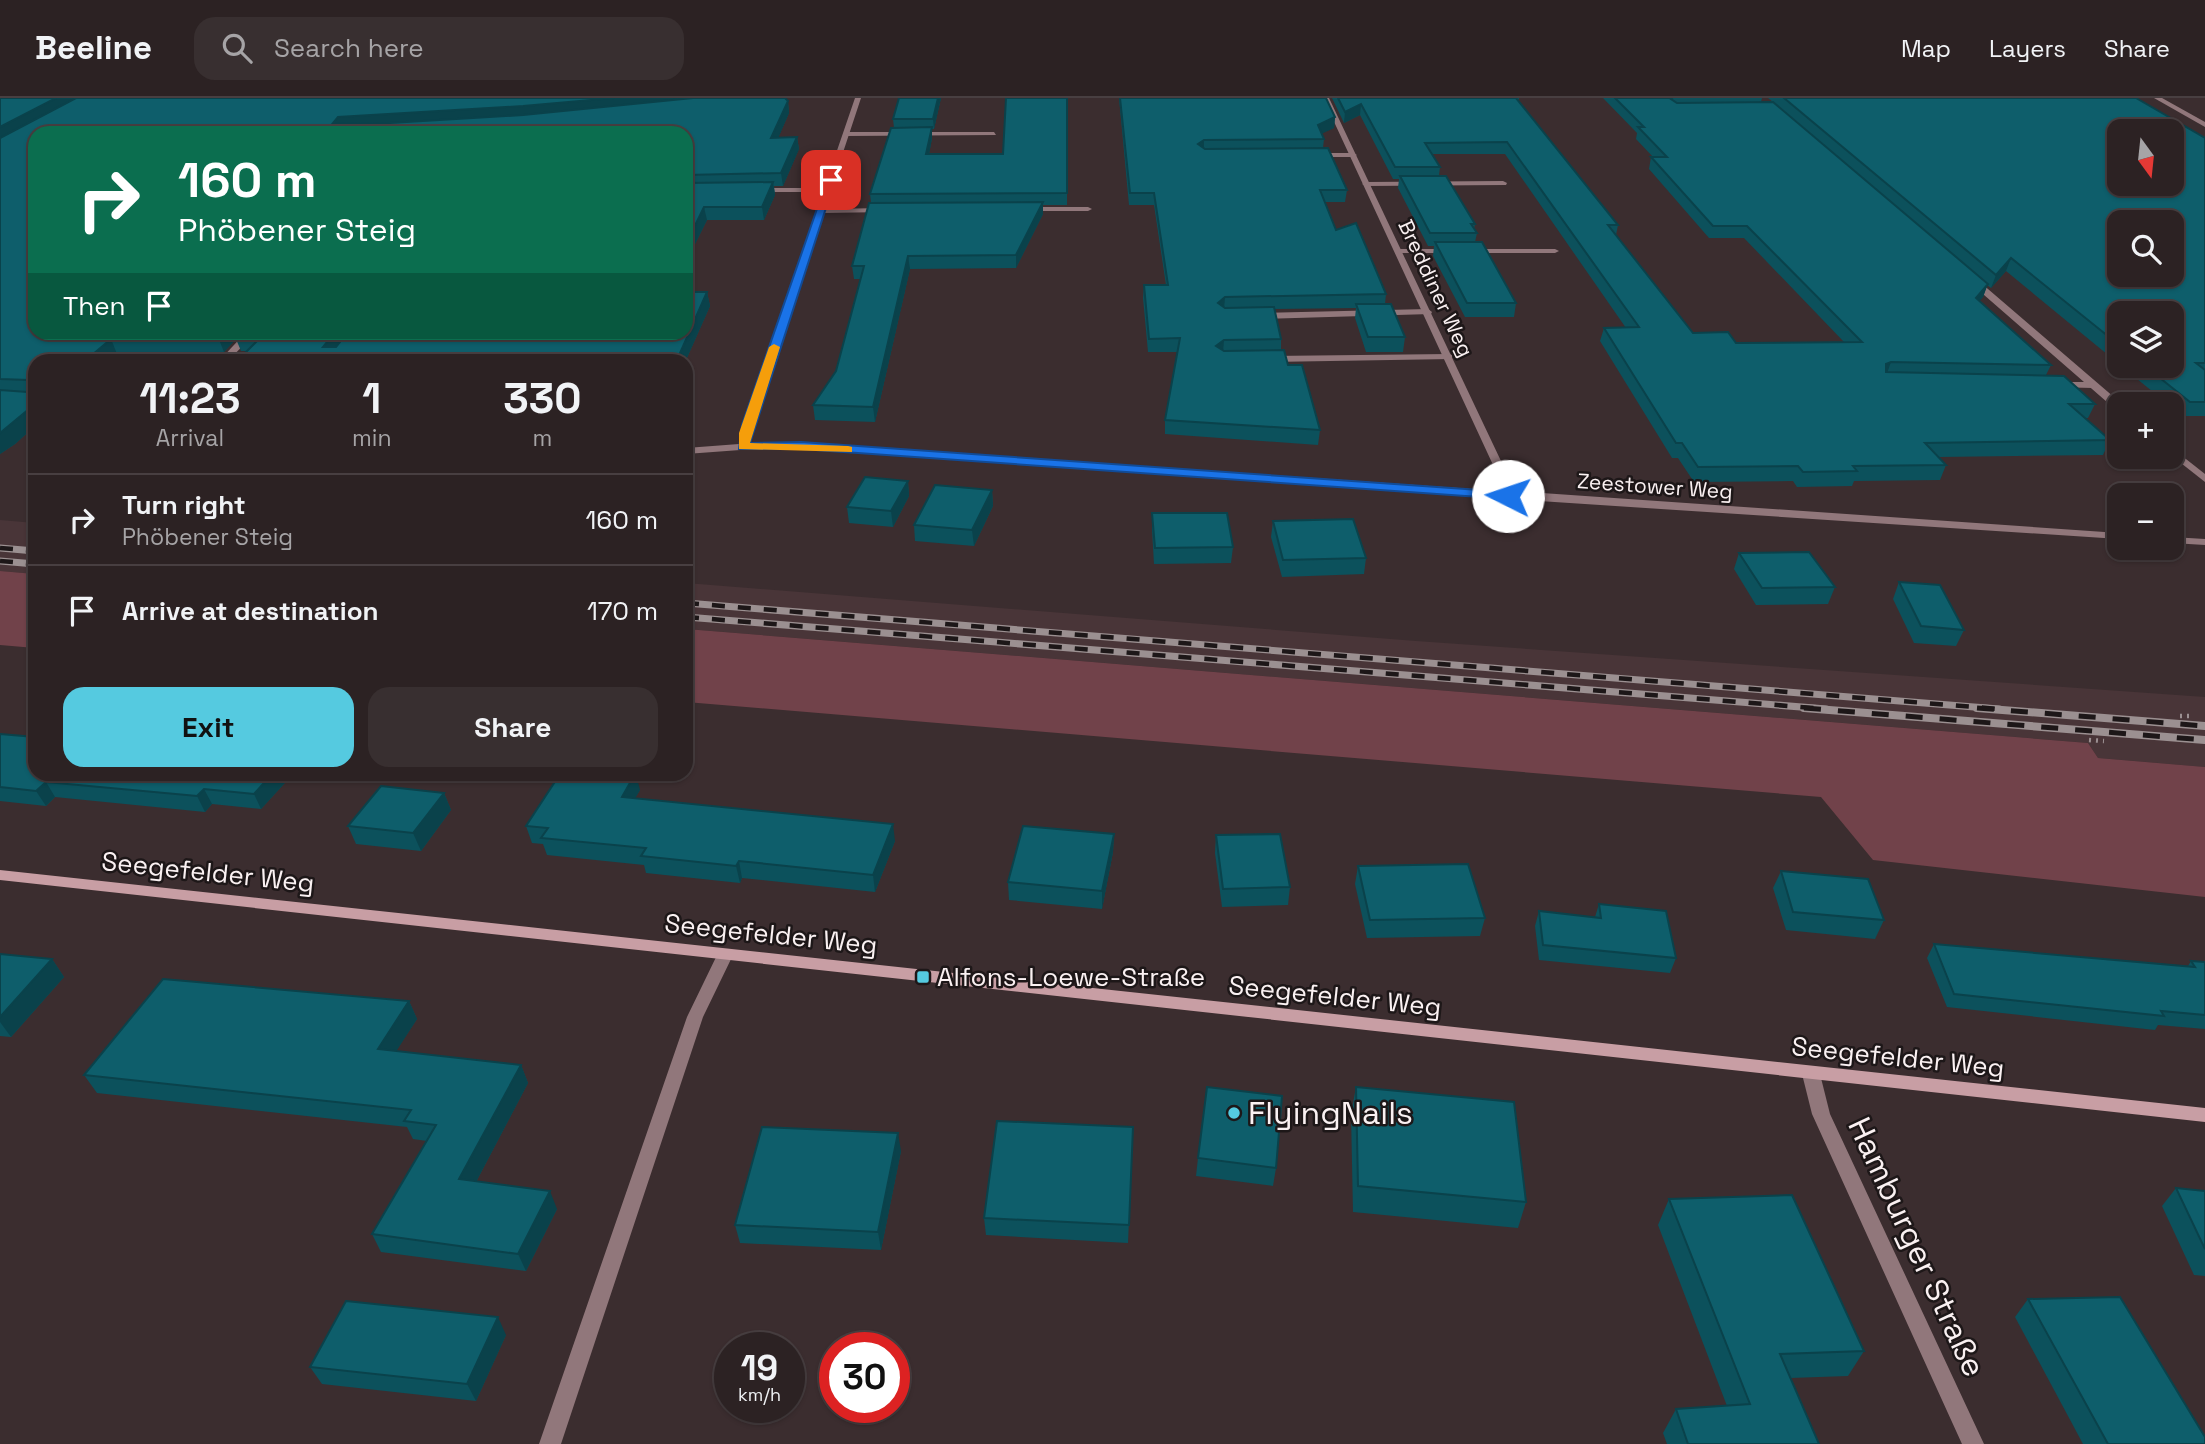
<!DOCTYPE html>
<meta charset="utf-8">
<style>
:root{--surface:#2c2223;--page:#382f30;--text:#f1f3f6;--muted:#a6a4a6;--line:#483f41;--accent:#55cae0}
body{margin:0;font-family:"Space Grotesk",sans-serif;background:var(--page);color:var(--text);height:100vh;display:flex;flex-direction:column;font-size:26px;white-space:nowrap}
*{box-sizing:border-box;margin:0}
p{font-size:23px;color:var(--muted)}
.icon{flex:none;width:38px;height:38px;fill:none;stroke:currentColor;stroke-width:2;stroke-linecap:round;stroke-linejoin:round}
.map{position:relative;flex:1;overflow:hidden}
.drawer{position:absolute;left:28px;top:256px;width:665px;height:427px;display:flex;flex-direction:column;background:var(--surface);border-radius:21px;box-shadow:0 2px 5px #0004,0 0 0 2px var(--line)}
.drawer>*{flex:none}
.banner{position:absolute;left:28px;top:28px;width:665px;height:214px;border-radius:21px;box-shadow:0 2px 5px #0004,0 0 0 2px var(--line);background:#0b6e4f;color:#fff;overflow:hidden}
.needle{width:46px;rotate:165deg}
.fabs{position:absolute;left:2107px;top:21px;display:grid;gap:14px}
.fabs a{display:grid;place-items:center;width:77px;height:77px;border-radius:14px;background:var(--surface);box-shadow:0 2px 5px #0004,0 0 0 2px var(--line);font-size:35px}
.speed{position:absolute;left:714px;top:1234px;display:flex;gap:14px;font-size:35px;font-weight:700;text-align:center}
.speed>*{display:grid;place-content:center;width:91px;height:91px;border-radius:50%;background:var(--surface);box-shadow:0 2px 5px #0004,0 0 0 2px var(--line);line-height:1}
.speed small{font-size:18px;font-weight:400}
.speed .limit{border:10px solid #d22;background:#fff;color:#111}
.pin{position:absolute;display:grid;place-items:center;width:60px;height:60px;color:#fff;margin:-30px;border-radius:14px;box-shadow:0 4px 10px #0006}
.me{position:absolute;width:77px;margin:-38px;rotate:274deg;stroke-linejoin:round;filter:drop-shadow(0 0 5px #0008)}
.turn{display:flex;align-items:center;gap:24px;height:147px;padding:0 35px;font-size:32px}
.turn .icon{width:91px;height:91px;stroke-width:2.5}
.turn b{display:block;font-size:49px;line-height:60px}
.then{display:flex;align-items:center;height:66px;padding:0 35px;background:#0003;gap:14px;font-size:26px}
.eta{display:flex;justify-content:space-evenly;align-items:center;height:119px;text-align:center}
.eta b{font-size:42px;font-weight:700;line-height:49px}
.button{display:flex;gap:14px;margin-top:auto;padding:14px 35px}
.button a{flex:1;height:80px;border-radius:21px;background:var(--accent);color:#111;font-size:28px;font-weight:700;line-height:80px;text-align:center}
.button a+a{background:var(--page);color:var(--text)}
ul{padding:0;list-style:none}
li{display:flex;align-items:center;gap:21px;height:91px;padding:0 35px;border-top:2px solid var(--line)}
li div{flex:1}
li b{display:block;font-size:26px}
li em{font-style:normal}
header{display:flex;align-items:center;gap:42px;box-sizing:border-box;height:98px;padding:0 35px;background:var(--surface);border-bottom:2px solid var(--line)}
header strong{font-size:33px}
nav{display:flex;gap:38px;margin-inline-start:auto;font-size:24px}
.search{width:490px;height:63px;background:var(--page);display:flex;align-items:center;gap:18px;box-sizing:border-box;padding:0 24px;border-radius:21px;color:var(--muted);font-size:26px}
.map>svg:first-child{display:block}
.built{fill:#493538}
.green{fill:#71424a}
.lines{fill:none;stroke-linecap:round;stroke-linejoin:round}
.path{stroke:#9b8f91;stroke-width:4.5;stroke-dasharray:2 5;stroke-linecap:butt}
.lane{fill:#91777b;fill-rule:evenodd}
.street{fill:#91777b;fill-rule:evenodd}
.secondary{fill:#c89ea4;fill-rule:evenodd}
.rail-far1-casing{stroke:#9b9091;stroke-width:7}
.rail-casing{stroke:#9b9091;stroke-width:8}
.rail-far1{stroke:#1d1718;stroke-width:4.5;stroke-dasharray:13;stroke-linecap:butt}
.rail{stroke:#1d1718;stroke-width:5;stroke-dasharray:17;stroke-linecap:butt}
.wall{fill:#0c515c}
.shaded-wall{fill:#0a424b}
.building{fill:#0e5e6b;stroke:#0a424b;stroke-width:2;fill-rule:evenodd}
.route{fill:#1a73e8;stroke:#114b97;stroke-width:2}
.slow{fill:#f59e0b}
.poi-dot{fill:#55cae0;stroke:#1d1718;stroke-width:2.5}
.labels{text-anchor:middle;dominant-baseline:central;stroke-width:5;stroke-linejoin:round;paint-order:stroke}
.far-street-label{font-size:21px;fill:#faf1f2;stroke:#1d1718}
.street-label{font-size:26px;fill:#faf1f2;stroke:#1d1718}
.poi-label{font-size:26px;fill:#faf1f2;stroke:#1d1718;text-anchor:start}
.near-poi-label{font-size:32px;fill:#faf1f2;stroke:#1d1718;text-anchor:start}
.near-street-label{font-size:32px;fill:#faf1f2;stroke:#1d1718}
</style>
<header>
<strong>Beeline</strong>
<div class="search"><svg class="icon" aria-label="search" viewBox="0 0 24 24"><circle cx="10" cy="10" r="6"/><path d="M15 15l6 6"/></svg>Search here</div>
<nav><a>Map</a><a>Layers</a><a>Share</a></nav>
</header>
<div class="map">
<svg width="2205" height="1346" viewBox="0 0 2205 1346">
<rect width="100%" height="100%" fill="#3b2d2f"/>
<g class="built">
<polygon points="0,422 35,425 35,476 0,473"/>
<polygon points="686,485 1416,543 2205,599 2205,669 2098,660 2088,645 686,531"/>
</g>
<g class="green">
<polygon points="0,473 35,476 35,550 0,547"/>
<polygon points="686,531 2088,645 2098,660 2205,669 2205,799 1873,762 1821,699 686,604"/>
</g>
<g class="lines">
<g class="path">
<polyline points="2180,618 2189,618"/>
<polyline points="2089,642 2104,643"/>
</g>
<g class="lane">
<polygon points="994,34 996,37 846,38 843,36 846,34"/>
<polygon points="1309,55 1353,55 1357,57 1353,59 1312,59"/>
<polygon points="1503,83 1507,85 1506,87 1366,88 1362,86 1366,84"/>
<polygon points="753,90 828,90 832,92 828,94 756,94 752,92"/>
<polygon points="1025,109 1088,109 1092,111 1088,113 1022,113 1021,111"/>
<polygon points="886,110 889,110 889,114 821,115 817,113 821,111"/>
<polygon points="1399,151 1555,151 1559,153 1555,155 1396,155 1396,151"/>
<polygon points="1428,211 1432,214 1431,216 1257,221 1253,218 1257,215"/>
<polygon points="246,234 256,234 229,262 220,262"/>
<polygon points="1449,256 1452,257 1452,261 1270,264 1265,261 1270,258"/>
<polygon points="2056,284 2093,284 2098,287 2093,290 2053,289 2051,287"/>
</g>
<g class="street">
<polygon points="855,0 861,0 753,327 750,345 801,345 1502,393 1500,382 1323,0 1329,0 1510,382 1513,393 2119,435 2119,441 1508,401 801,351 766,350 686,356 686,350 739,346 743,327"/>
<polygon points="2154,0 2162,0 2205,24 2205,29"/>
<polygon points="1968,179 1974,179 2122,306 2119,306 2119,312 2115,311 1968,183"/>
<polygon points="2172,350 2205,376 2205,384 2172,358"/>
<polygon points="2172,439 2205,441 2205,447 2172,445"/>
<polygon points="725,851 731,853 733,857 703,919 561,1346 539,1346 687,919 719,853"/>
<polygon points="1811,969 1817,971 1820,976 1830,1016 1984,1346 1962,1346 1812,1016 1802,976 1805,971"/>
</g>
<polygon class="secondary" points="0,772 2205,1010 2205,1024 0,782"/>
<defs>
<g id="rail-far1">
<polyline points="0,450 35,453"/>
<polyline points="0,463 35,466"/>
<polyline points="686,505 1999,611"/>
<polyline points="686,519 1826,611"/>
</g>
<g id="rail">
<polyline points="1804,610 2205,642"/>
<polyline points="1977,610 2205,628"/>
</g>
</defs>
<use href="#rail-far1" class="rail-far1-casing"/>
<use href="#rail" class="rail-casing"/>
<use href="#rail-far1" class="rail-far1"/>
<use href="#rail" class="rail"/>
</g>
<g class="wall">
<polygon points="0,0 785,0 788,3 789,15 778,40 797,39 799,51 783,88 774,88 775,97 764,122 707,122 686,164 686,35 35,35 35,234 686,234 686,194 707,194 710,208 686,262 238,262 247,253 241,253 236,241 224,254 117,256 109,262 35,262 35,328 15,346 0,356"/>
<polygon points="899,0 941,0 934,31 932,31 932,40 929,56 1003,56 1067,0 1067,107 1043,107 1043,116 1016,170 910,171 875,324 815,322 813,307 836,273 861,181 854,181 852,168 871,105 870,96 894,30 893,21"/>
<polygon points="1119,0 1326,0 1335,19 1334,30 1322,35 1324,41 1323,50 1347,92 1345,104 1325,104 1336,132 1386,196 1385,206 1405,239 1403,254 1366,254 1355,220 1356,210 1274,211 1281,241 1281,252 1320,332 1318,347 1165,336 1165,322 1177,254 1148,254 1143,200 1144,187 1166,187 1154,107 1129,107"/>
<polygon points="1332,0 1519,0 1518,3 1618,127 1616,137 1693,235 1736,245 1844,244 1744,140 1709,140 1649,71 1651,59 1653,59 1636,41 1637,35 1603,0 1762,0 1761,4 1773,4 1768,0 2136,0 2205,40 2205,318 2182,318 2172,310 2172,306 2168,306 2121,268 2172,268 2119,215 2119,266 2006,173 1991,190 1987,187 1983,199 1979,203 2051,267 2046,277 2095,306 2088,320 2085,320 2110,342 2103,357 1939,359 1946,367 1940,382 1854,383 1852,388 1797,389 1793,383 1694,384 1678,360 1672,360 1600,243 1604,230 1626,230 1505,56 1432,56 1440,69 1439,78 1475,126 1474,131 1477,135 1475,144 1516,205 1514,219 1465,219 1433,158 1434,148 1428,148 1398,90 1399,81 1393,81 1360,17 1344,25"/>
<polygon points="908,383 909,398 893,429 849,425 847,409"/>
<polygon points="992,392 993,408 974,448 915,443 914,427"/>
<polygon points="1152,415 1233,449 1231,465 1154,466 1152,432"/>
<polygon points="1273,423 1366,460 1364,476 1282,479 1271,439"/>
<polygon points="1739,455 1835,489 1828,506 1756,507 1734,471"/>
<polygon points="1899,484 1964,532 1956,548 1914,545 1893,501"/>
<polygon points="0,636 293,676 261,711 212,706 205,714 55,699 46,708 0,703"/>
<polygon points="640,692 635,700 895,743 875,794 742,780 740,785 646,775 644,767 547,757 543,746 532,745 526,728"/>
<polygon points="444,695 451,712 421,753 356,746 348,728"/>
<polygon points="1114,736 1113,754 1102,811 1009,802 1008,784"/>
<polygon points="1216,737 1290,789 1288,807 1222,809 1215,755"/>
<polygon points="1358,768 1485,820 1480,838 1367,840 1355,786"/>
<polygon points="1781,773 1884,822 1875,841 1786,832 1773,790"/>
<polygon points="1599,806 1676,860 1670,875 1539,862 1535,828 1539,813 1595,819"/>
<polygon points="1934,846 2188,868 2191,863 2205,864 2205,931 2158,927 2155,932 1947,909 1927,860"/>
<polygon points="0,856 52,861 64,879 11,939 0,938"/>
<polygon points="409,903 417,921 396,953 521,967 528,985 476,1084 557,1111 526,1173 381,1154 372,1136 427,1043 413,1041 407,1029 97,995 84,977"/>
<polygon points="1356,989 1526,1104 1518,1130 1353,1114 1351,1016"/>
<polygon points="1133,1029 1128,1145 986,1137 984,1120"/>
<polygon points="901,1053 881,1152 740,1145 735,1127"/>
<polygon points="1198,1060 1276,1070 1273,1088 1196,1078"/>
<polygon points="2176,1090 2205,1093 2205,1178 2194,1177 2162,1108"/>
<polygon points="1669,1101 1864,1253 1848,1278 1790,1280 1819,1346 1667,1346 1663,1335 1676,1311 1727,1308 1658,1127"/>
<polygon points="2028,1201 2205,1346 2083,1346 2015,1219"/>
<polygon points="506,1237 476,1303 322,1286 310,1269"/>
</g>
<g class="shaded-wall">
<polygon points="56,0 82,0 0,44 0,29"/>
<polygon points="614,0 745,0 342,30 333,25 338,19"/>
<polygon points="938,0 941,0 934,31 933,21"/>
<polygon points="788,3 789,15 773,52 771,40"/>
<polygon points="1361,6 1360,17 1344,25 1345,14"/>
<polygon points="1335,19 1334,30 1317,38 1318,27"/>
<polygon points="932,29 932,40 927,68 926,56"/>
<polygon points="797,39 799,51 783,88 781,75"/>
<polygon points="1204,42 1204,53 1198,46"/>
<polygon points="773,84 775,97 764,122 762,109"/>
<polygon points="1043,104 1043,116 1016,170 1016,157"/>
<polygon points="704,109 707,122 686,164 686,146"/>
<polygon points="908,158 910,171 875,324 873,309"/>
<polygon points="2011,160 2006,173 1991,190 1996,177"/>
<polygon points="1988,186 1983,199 1970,214 1976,200"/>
<polygon points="707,194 710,208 686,262 677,262"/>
<polygon points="1225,199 1224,212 1218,205"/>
<polygon points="223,234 242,234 235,239 236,241 224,254 218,239"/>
<polygon points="335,234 351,234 329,262 323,249"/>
<polygon points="111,241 117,256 109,262 86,262"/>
<polygon points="1224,242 1223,255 1216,248"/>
<polygon points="1891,264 1886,278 1886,266"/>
<polygon points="35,306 35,328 15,346 0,356 0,335"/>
<polygon points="908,383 909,398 893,429 891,413"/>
<polygon points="992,392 993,408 974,448 972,432"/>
<polygon points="272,676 293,676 261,711 254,696"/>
<polygon points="636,676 640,692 626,716 622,699"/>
<polygon points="46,684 55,699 46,708 36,693"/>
<polygon points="204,691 212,706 205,714 197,698"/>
<polygon points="444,695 451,712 421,753 413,735"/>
<polygon points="893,726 895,743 875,794 873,777"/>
<polygon points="1114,736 1113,754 1102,811 1102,793"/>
<polygon points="739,763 742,780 740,785 736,768"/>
<polygon points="52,861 64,879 11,939 0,924 0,919"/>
<polygon points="409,903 417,921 386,969 378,951"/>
<polygon points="521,967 528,985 468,1099 459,1081"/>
<polygon points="898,1035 901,1053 881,1152 878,1134"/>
<polygon points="550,1093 557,1111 526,1173 518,1156"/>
<polygon points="498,1219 506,1237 476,1303 467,1286"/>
</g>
<g class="building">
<polygon points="0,0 56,0 0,29"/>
<polygon points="76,0 614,0 523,8 338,19 333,25 373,26 523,17 693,0 785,0 788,3 771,40 797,39 781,75 686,77 686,35 35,35 35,234 223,234 218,239 111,241 86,262 35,262 35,306 0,335 0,292 27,294 30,291 28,282 0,281 0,40"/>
<polygon points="899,0 938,0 933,21 893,21"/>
<polygon points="1006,0 1067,0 1067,95 870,96 891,30 932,29 926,56 1003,56"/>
<polygon points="1120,0 1326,0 1335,19 1318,27 1324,41 1204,42 1198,46 1205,51 1328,50 1347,92 1320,92 1336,132 1356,125 1386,196 1225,199 1218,205 1225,210 1274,209 1281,241 1224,242 1216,248 1224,253 1284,252 1288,267 1302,267 1320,332 1165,322 1180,240 1149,241 1144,187 1168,187 1154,95 1130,95"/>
<polygon points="1338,0 1516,0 1618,127 1608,127 1693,235 1728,234 1736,245 1862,244 1747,128 1713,128 1651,59 1667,59 1638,29 1644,29 1615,0 1672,0 1671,1 1677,5 1773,4 1988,186 1976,200 2051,267 1891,264 1886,266 1886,274 2064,278 2095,306 2069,306 2110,342 1925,345 1946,367 1853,368 1857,373 1803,374 1798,368 1698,369 1682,345 1676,345 1604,230 1639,229 1507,44 1425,45 1440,69 1395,69 1361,6 1345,14"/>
<path d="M1784,0H2136L2205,40V265H2196L2205,272V304H2190L2145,268H2172V215H2119V247L2011,160L1996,177ZM2119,33H2172V86H2119ZM2119,124H2172V177H2119Z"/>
<polygon points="1400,78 1446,78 1475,126 1471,126 1477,135 1430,135"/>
<polygon points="773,84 762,109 704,109 686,146 686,85"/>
<polygon points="1043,104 1016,157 908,158 873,309 813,307 836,273 864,168 852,168 869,105"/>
<polygon points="1435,144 1482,144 1516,205 1467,205"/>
<polygon points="686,194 707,194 677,262 238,262 261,239 235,239 240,234 335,234 323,249 336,249 348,234 686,234"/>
<polygon points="1356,206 1391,206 1405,239 1368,239"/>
<polygon points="865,379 908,383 891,413 847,409"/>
<polygon points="935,387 992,392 972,432 914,427"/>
<polygon points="1152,415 1227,415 1233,449 1155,450"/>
<polygon points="1353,421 1366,460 1283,462 1273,423"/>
<polygon points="1809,454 1835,489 1762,490 1739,455"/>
<polygon points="1899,484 1940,487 1964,532 1921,528"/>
<polygon points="0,636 35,639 35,676 272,676 254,696 204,691 197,698 46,684 36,693 0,689"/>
<polygon points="560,676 635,676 622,699 893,726 873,777 739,763 736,768 641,758 646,750 541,740 548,730 526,728"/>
<polygon points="381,688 444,695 413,735 348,728"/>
<polygon points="1023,728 1114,736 1102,793 1008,784"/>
<polygon points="1280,736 1290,789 1223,791 1216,737"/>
<polygon points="1468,766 1485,820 1370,822 1358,768"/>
<polygon points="1781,773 1868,781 1884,822 1793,814"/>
<polygon points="1599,806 1666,813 1676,860 1543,847 1539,813 1601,820"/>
<polygon points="1934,846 2195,869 2191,863 2205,864 2205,917 2161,913 2164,918 1954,896"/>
<polygon points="0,856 52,861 0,919"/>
<polygon points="163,881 409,903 378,951 521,967 459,1081 550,1093 518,1156 372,1136 436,1027 404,1023 411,1012 84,977"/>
<polygon points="1207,989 1282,998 1276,1070 1198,1060"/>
<polygon points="1356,989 1514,1004 1526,1104 1358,1088"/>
<polygon points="997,1023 1133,1029 1129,1127 984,1120"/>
<polygon points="762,1029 898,1035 878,1134 735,1127"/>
<polygon points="2176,1090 2205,1093 2205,1151"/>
<polygon points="1792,1097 1864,1253 1780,1256 1819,1346 1688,1346 1676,1311 1750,1306 1669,1101"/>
<polygon points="2120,1199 2205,1339 2205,1346 2108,1346 2028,1201"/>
<polygon points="346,1203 498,1219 467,1286 310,1269"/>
</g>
<polygon class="route" points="831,80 835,82 750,345 801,344 1508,394 1514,398 1508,401 801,351 739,351 742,327 827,82"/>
<polygon class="slow" points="774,246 780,249 750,345 848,348 852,349 852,354 739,351 739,335 769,249"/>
<g class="poi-dot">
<rect x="916" y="872" width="14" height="14" rx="3.5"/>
<circle cx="1234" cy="1015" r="7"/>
</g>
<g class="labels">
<g class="far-street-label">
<text transform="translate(1436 190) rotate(65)">Breddiner Weg</text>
<text transform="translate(1655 388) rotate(4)">Zeestower Weg</text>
</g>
<g class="street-label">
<text transform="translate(208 774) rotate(6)">Seegefelder Weg</text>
<text transform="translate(771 836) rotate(6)">Seegefelder Weg</text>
<text transform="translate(1335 898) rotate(6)">Seegefelder Weg</text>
<text transform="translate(1898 959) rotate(6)">Seegefelder Weg</text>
</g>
<g class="poi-label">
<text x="937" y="879">Alfons-Loewe-Straße</text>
</g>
<g class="near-poi-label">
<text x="1248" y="1015">FlyingNails</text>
</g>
<g class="near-street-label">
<text transform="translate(1917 1149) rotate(65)">Hamburger Straße</text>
</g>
</g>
</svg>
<div class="fabs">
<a><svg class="needle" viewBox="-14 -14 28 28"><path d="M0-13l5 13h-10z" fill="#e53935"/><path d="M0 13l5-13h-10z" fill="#a6a4a6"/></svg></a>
<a><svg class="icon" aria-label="search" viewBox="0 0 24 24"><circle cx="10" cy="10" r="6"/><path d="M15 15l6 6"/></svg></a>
<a><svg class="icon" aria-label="layers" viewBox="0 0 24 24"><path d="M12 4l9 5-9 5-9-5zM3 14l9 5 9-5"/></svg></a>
<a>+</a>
<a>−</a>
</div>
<div class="speed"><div>19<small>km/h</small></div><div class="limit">30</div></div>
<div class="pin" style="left:831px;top:82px;background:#d93025"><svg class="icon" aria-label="arrive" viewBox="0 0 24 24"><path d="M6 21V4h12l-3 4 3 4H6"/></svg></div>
<svg class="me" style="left:1508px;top:398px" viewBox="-20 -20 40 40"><circle r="19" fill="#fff"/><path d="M0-13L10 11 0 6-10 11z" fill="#1a73e8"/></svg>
<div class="banner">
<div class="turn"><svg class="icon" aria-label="right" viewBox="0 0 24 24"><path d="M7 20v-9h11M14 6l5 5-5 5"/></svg><div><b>160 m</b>Phöbener Steig</div></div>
<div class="then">Then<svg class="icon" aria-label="arrive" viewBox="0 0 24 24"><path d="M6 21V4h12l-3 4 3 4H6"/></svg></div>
</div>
<section class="drawer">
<div class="eta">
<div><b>11:23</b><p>Arrival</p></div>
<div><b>1</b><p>min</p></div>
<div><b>330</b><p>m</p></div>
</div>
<ul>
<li><svg class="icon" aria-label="right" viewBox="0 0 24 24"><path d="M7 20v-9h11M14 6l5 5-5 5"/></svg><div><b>Turn right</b><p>Phöbener Steig</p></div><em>160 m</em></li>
<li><svg class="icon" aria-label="arrive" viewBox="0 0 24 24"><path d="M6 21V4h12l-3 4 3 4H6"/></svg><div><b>Arrive at destination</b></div><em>170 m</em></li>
</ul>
<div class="button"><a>Exit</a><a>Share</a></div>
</section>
</div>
